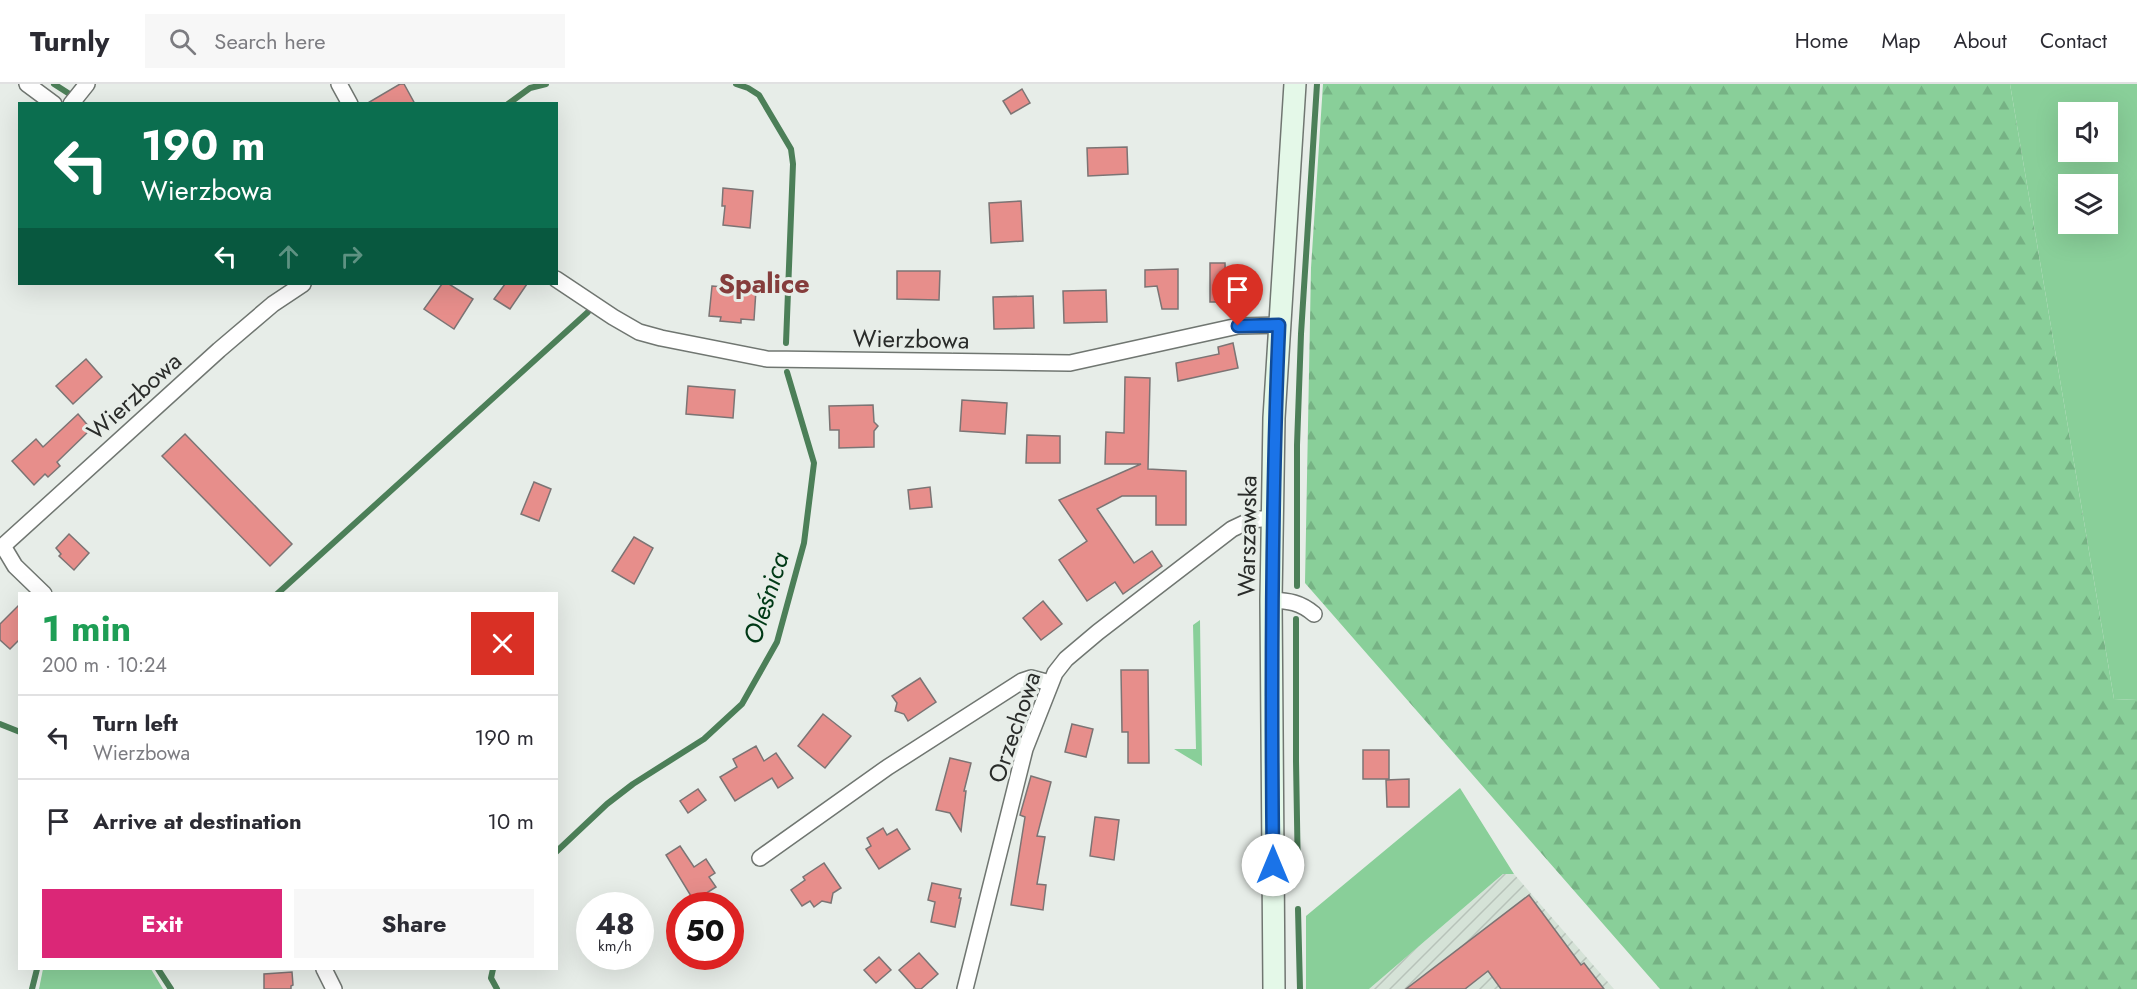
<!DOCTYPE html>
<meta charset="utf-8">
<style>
:root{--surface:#fff;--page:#f7f7f7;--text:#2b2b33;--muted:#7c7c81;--line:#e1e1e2;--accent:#db2777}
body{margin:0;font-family:Jost,sans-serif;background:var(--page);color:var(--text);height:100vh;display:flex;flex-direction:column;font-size:22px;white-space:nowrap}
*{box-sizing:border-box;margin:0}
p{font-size:20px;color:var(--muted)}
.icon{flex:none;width:33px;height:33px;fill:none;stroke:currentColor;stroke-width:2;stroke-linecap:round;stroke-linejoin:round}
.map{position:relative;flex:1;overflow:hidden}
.drawer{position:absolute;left:18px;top:508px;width:540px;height:378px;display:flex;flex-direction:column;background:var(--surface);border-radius:0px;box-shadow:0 6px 24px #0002}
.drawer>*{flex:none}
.hud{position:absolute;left:18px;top:18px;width:540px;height:183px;border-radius:0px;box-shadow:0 6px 24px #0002;background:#0b6e4f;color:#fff;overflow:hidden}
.buttons{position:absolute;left:2058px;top:18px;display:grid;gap:12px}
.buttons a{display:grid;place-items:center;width:60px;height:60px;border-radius:0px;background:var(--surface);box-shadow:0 6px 24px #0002;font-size:30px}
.speed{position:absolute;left:576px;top:808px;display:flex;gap:12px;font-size:30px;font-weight:700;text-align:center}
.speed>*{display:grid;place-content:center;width:78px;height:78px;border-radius:50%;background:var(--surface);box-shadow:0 6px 24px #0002;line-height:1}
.speed small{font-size:15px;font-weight:400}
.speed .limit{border:9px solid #d22;background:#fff;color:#111}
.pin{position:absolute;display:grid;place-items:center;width:51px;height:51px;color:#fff;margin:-62px -26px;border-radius:50% 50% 50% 0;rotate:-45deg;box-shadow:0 0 6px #0007}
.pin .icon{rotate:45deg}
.me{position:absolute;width:66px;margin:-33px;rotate:0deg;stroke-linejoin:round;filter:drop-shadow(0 0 4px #0008)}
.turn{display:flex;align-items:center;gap:21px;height:126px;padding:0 24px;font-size:27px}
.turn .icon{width:78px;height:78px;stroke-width:2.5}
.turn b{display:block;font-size:42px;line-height:51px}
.lanes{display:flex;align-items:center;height:57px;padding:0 24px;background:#0003;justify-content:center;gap:30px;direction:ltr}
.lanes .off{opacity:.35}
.round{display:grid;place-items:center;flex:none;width:63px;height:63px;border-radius:0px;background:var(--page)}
.head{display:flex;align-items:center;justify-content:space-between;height:102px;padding:0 24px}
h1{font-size:36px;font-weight:700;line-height:45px;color:#1e9e55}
.cta{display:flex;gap:12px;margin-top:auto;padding:12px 24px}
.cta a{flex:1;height:69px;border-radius:0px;background:var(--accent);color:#fff;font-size:24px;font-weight:700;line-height:69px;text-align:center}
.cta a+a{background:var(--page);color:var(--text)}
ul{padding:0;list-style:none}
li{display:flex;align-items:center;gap:18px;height:84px;padding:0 24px;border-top:2px solid var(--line)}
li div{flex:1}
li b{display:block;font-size:22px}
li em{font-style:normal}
header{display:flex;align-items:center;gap:36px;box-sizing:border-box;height:84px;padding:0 30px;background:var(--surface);border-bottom:2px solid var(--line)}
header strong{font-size:28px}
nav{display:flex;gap:33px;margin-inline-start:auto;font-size:21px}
.search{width:420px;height:54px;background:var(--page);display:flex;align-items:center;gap:15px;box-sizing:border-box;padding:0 21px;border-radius:0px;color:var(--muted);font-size:22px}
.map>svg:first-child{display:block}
.industrial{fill:url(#industrial-furrows)}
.grass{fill:#89cf99;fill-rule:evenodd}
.forest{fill:url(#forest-firs)}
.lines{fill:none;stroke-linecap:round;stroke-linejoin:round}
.stream{stroke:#4c7f58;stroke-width:6}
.building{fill:#e78e8b;stroke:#7c7474;stroke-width:1.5}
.minor-casing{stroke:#707671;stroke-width:18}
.secondary-casing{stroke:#707671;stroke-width:24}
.minor{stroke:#fff;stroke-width:15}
.secondary{stroke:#e4f8e8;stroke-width:21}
.route-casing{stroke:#114b97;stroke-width:15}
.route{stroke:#1a73e8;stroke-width:10}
.labels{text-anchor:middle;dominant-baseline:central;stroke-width:6;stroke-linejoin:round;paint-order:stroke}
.street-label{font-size:24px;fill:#2a2c2a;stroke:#e7ede8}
.water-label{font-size:26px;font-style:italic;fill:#003916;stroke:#e7ede8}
.quarter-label{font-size:27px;font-weight:bold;fill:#853d3c;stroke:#e7ede8}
</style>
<header>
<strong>Turnly</strong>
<div class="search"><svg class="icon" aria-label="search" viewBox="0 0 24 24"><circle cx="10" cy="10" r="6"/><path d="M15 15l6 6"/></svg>Search here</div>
<nav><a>Home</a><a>Map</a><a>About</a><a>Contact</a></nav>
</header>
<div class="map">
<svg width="2137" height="905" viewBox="0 0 2137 905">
<defs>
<pattern id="industrial-furrows" width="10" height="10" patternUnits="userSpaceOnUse" patternTransform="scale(1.5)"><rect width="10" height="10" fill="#d5e2d7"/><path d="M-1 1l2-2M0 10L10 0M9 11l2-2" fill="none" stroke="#b7c2b9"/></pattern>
<pattern id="forest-firs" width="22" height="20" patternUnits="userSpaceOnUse" patternTransform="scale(1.5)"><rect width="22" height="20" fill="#89cf99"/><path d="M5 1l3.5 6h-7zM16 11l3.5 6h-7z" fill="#76b284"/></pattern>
</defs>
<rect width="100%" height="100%" fill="#e7ede8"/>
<polygon class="industrial" points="1503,790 1514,790 1614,905 1369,905"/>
<g class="grass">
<path d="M2010,0H2137V616L2114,615ZM2068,28H2108V68H2068ZM2068,100H2108V140H2068Z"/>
<polygon points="1200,536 1202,682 1174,665 1196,665 1193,541"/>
<polygon points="1460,704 1514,790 1503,790 1369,905 1306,905 1306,832"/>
<polygon points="43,885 151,885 163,905 39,905"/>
</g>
<polygon class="forest" points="1323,0 2010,0 2114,615 2137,616 2137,905 1660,905 1305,499 1311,184"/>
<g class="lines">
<g class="stream">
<polyline points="54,0 68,9"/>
<polyline points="736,0 748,4 759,11 791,65 793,80 786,259"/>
<polyline points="508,20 530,4 546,0"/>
<polyline points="1297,502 1297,361 1301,250 1317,0"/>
<polyline points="277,510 588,228"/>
<polyline points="1296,535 1296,677 1298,793"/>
<polyline points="0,640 20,648"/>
<polyline points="556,768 607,720 633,700 704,655 742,620 777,558 804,459 814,379 787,288"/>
<polyline points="1298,825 1300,905"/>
<polyline points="158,885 171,905"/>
<polyline points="493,885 491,894 497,905"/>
<polyline points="32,905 37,885"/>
</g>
</g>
<g class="building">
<polygon points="400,0 404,0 415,20 366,20"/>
<polygon points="1022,5 1030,19 1011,30 1003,17"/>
<polygon points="1127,63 1128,90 1088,92 1087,64"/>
<polygon points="723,104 753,107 750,144 723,141 725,122 722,122"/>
<polygon points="1021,117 1023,157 991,159 989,119"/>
<polygon points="1210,179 1225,179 1226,218 1210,218"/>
<polygon points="1178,185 1178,225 1162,225 1157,202 1145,203 1145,186"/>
<polygon points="897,187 940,187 939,216 897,215"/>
<polygon points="442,200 449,200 473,215 454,245 424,225"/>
<polygon points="505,200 527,200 510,225 494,215"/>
<polygon points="712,202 756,206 754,236 741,235 741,239 720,237 721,233 709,232"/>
<polygon points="1106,206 1107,238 1064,239 1063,207"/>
<polygon points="1033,212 1034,244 994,245 993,213"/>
<polygon points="1233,259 1238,284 1178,297 1176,279 1219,270 1218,263"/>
<polygon points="86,275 102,293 73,320 56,302"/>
<polygon points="1125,293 1150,294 1148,385 1186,387 1186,441 1156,441 1156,412 1122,412 1097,425 1134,479 1152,467 1162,482 1123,510 1115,498 1087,517 1059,476 1087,457 1059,416 1141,380 1105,380 1106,348 1124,349"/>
<polygon points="688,302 735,306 733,334 686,330"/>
<polygon points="962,316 1007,319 1005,350 960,347"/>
<polygon points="873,321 874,338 878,342 874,347 874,363 839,364 839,346 830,346 829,322"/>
<polygon points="78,330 91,345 57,378 60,382 48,393 45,390 34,401 12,377 36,355 43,363"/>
<polygon points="185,350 292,460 270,482 162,372"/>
<polygon points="1027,351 1060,352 1060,379 1026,379"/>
<polygon points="534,398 551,405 539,437 521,430"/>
<polygon points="930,403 932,423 910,425 908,406"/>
<polygon points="69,450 89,469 74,486 59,472 61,470 56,464"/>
<polygon points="634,453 653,464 634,500 612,487"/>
<polygon points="1043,517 1062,540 1041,556 1023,534"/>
<polygon points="20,520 20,555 10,565 0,556 0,540"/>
<polygon points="1121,586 1148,586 1149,679 1128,679 1128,648 1122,648"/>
<polygon points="920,594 936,618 908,637 904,630 895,627 897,619 892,612"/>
<polygon points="823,630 851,652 825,684 798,662"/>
<polygon points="1072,640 1093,645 1086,673 1065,668"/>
<polygon points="756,662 764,677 776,669 793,694 778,704 772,694 735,717 720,693 737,683 733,675"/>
<rect x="1363" y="666" width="26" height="29"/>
<polygon points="950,674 971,679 964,707 966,707 961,747 950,729 936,726"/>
<polygon points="1031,692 1051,698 1037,752 1045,753 1037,800 1046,801 1043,826 1011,821 1025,733 1020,731"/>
<polygon points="1409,695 1409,723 1387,723 1386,696"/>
<polygon points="698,705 706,716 688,729 680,717"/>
<polygon points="1095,733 1119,736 1114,776 1090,772"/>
<polygon points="883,744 887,751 897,745 910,765 879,785 866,765 871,762 867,754"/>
<polygon points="680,762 694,783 706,775 715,789 709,793 716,803 694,817 666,771"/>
<polygon points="824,779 841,804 833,809 831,819 822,817 814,823 810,817 802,822 791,806 805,796 803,793"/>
<polygon points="932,799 961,805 959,814 961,814 955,843 931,838 935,818 928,816"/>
<polygon points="1529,811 1581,881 1584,879 1604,905 1501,905 1488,887 1465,905 1406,905"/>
<polygon points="919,869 938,890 921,905 916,905 899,886"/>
<polygon points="879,873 891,886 876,899 864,886"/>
<polygon points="292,888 293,901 291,902 291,905 264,905 264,890"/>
</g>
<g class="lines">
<defs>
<g id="minor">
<polyline points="27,0 54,20"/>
<polyline points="339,0 350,20"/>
<polyline points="71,20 87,0"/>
<polyline points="556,195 613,233 639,248 661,254 767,275 1070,279 1238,242 1279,241"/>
<polyline points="0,462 3,462 219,266 273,220 303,200"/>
<polyline points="3,462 15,482 44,510"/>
<path d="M1271,516C1289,517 1300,518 1314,530"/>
<polyline points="760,774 888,683 1022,597 1031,594 1050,599"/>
<polyline points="324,885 334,905"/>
<polyline points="965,905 1025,665 1055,589 1066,575 1098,548 1232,445 1251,436 1272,434"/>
</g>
<polyline id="secondary" points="1274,905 1271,516 1274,334 1295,0"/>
</defs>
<use href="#minor" class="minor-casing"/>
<use href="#secondary" class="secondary-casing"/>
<use href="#minor" class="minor"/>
<use href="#secondary" class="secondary"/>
</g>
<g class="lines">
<defs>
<path id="route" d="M1238,242L1279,241C1271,421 1271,601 1273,781"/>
</defs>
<use href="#route" class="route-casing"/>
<use href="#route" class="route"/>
</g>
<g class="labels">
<g class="street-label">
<text transform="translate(911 255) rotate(1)">Wierzbowa</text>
<text transform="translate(134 312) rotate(-42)">Wierzbowa</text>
<text transform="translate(1247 452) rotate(-89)">Warszawska</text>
<text transform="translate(1014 643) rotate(-71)">Orzechowa</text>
</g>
<g class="water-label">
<text transform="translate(766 514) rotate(-72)">Oleśnica</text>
</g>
<g class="quarter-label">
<text x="764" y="199">Spalice</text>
</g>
</g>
</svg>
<div class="buttons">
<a><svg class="icon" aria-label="sound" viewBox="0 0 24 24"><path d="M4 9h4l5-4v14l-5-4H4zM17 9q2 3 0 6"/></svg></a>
<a><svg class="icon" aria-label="layers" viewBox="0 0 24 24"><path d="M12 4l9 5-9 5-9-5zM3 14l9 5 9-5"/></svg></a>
</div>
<div class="speed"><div>48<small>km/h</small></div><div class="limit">50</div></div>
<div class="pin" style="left:1238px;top:242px;background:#d93025"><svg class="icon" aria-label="arrive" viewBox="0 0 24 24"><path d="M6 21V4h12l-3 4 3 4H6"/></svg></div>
<svg class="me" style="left:1273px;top:781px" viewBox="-20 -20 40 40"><circle r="19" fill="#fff"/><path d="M0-13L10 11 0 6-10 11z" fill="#1a73e8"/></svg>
<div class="hud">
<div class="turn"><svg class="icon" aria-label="left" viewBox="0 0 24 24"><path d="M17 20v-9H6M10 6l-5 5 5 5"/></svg><div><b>190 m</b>Wierzbowa</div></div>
<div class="lanes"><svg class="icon" aria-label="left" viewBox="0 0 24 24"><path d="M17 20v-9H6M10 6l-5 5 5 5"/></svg><svg class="icon off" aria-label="ahead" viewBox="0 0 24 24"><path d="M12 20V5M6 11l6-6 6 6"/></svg><svg class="icon off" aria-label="right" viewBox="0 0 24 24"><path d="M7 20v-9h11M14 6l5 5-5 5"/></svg></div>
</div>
<section class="drawer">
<div class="head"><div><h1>1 min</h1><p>200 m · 10:24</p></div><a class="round" style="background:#d93025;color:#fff"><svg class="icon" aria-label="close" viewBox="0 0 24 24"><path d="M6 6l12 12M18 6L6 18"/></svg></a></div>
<ul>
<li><svg class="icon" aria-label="left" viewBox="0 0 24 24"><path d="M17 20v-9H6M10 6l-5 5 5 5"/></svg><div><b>Turn left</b><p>Wierzbowa</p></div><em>190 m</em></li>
<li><svg class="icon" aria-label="arrive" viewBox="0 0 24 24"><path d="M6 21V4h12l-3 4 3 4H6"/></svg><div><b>Arrive at destination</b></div><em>10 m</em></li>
</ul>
<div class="cta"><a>Exit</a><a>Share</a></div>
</section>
</div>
